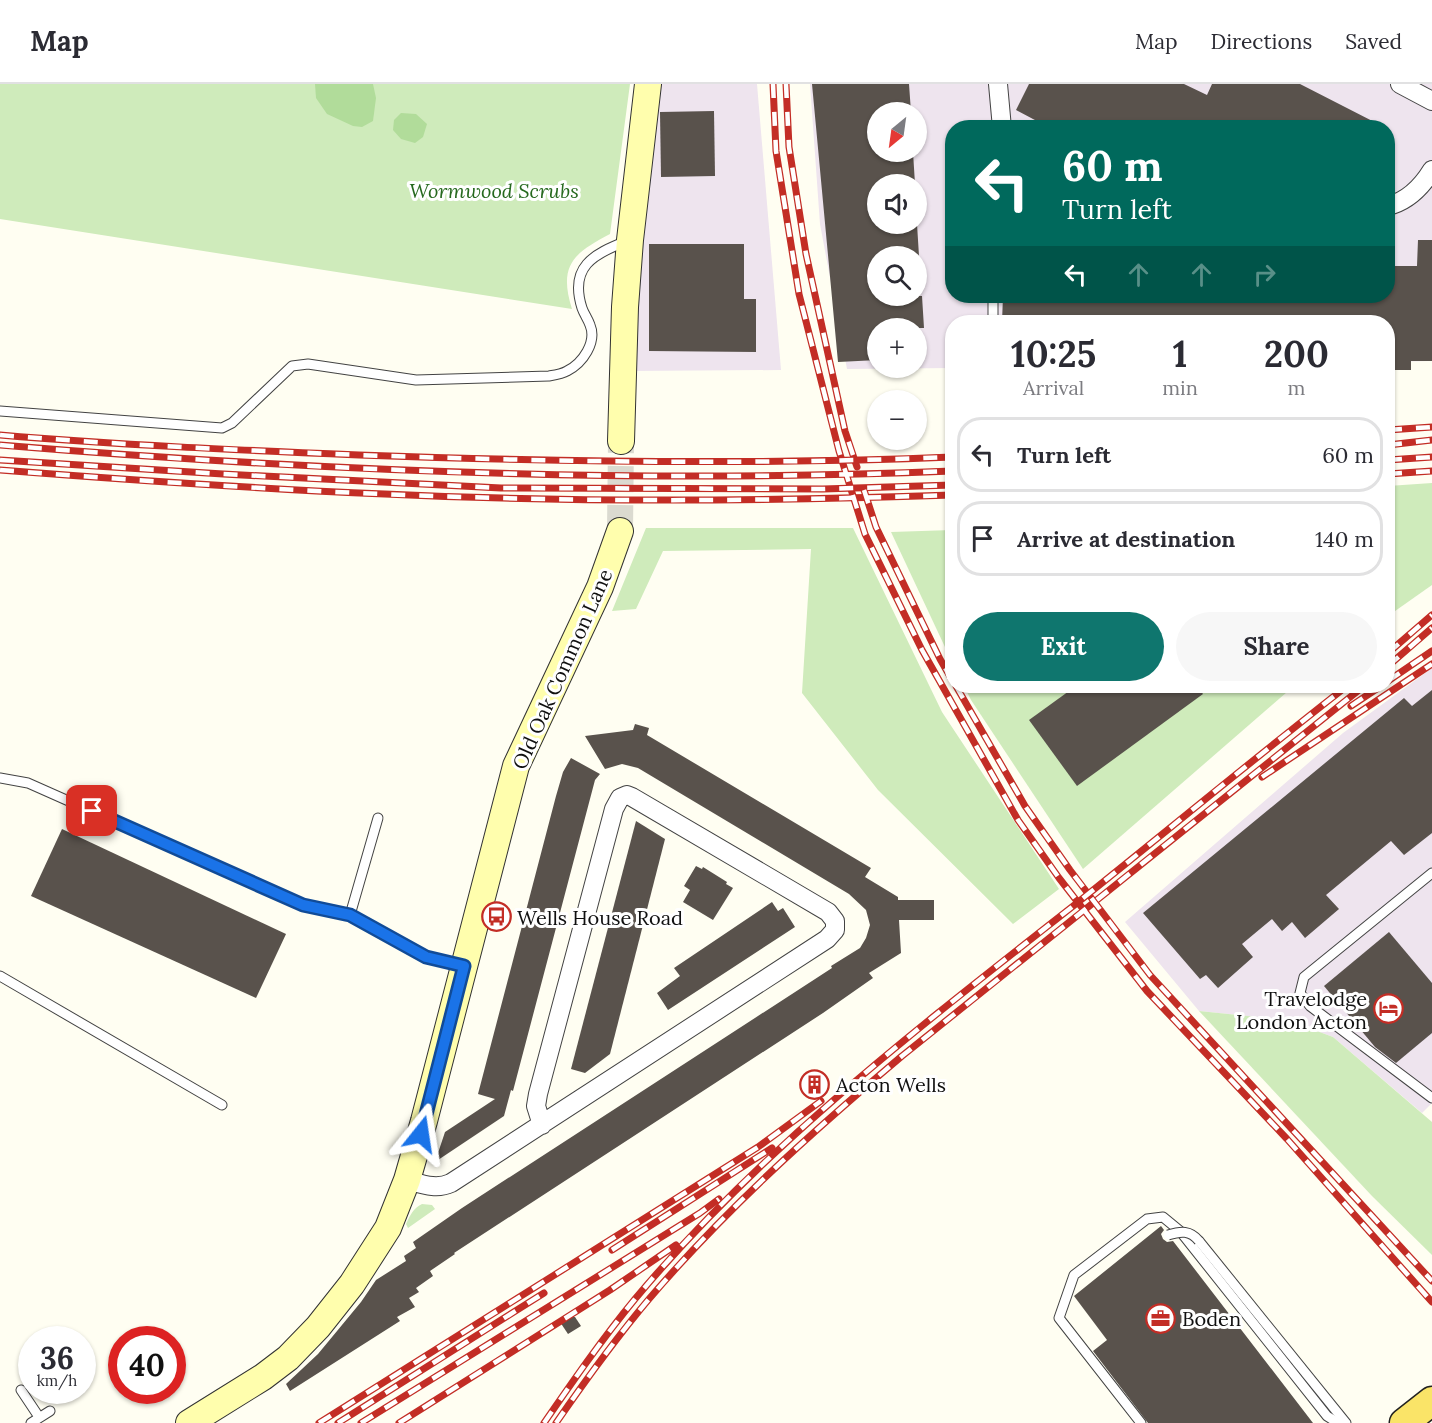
<!DOCTYPE html>
<meta charset="utf-8">
<style>
:root{--surface:#fff;--page:#f7f7f7;--text:#2b2b33;--muted:#7c7c81;--line:#e1e1e2;--accent:#0f766e}
body{margin:0;font-family:Lora,serif;background:var(--page);color:var(--text);height:100vh;display:flex;flex-direction:column;font-size:22px;white-space:nowrap}
*{box-sizing:border-box;margin:0}
p{font-size:20px;color:var(--muted)}
.icon{flex:none;width:33px;height:33px;fill:none;stroke:currentColor;stroke-width:2;stroke-linecap:round;stroke-linejoin:round}
.map{position:relative;flex:1;overflow:hidden}
.side{position:absolute;left:945px;top:231px;width:450px;height:378px;display:flex;flex-direction:column;background:var(--surface);border-radius:24px;box-shadow:0 2px 4px #0004}
.side>*{flex:none}
.banner{position:absolute;left:945px;top:36px;width:450px;height:183px;border-radius:24px;box-shadow:0 2px 4px #0004;background:#00695c;color:#fff;overflow:hidden}
.needle{width:39px;rotate:209deg}
.tools{position:absolute;left:867px;top:18px;display:grid;gap:12px}
.tools a{display:grid;place-items:center;width:60px;height:60px;border-radius:50%;background:var(--surface);box-shadow:0 2px 4px #0004;font-size:30px}
.speed{position:absolute;left:18px;top:1242px;display:flex;gap:12px;font-size:30px;font-weight:700;text-align:center}
.speed>*{display:grid;place-content:center;width:78px;height:78px;border-radius:50%;background:var(--surface);box-shadow:0 2px 4px #0004;line-height:1}
.speed small{font-size:15px;font-weight:400}
.speed .limit{border:9px solid #d22;background:#fff;color:#111}
.pin{position:absolute;display:grid;place-items:center;width:51px;height:51px;color:#fff;margin:-26px;border-radius:12px;box-shadow:0 3px 9px #0006}
.me{position:absolute;width:66px;margin:-33px;rotate:15deg;stroke-linejoin:round;filter:drop-shadow(0 0 4px #0008)}
.turn{display:flex;align-items:center;gap:21px;height:126px;padding:0 18px;font-size:27px}
.turn .icon{width:78px;height:78px;stroke-width:2.5}
.turn b{display:block;font-size:42px;line-height:51px}
.lanes{display:flex;align-items:center;height:57px;padding:0 18px;background:#0003;justify-content:center;gap:30px;direction:ltr}
.lanes .off{opacity:.35}
.eta{display:flex;justify-content:space-evenly;align-items:center;height:102px;text-align:center}
.eta b{font-size:36px;font-weight:700;line-height:42px}
.cta{display:flex;gap:12px;margin-top:auto;padding:12px 18px}
.cta a{flex:1;height:69px;border-radius:36px;background:var(--accent);color:#fff;font-size:24px;font-weight:700;line-height:69px;text-align:center}
.cta a+a{background:var(--page);color:var(--text)}
ul{padding:0;list-style:none}
li{display:flex;align-items:center;gap:18px;height:75px;margin:0 12px 9px;padding:0 6px;border:3px solid var(--line);border-radius:24px}
li div{flex:1}
li b{display:block;font-size:22px}
li em{font-style:normal}
header{display:flex;align-items:center;gap:36px;box-sizing:border-box;height:84px;padding:0 30px;background:var(--surface);border-bottom:2px solid var(--line)}
header strong{font-size:28px}
nav{display:flex;gap:33px;margin-inline-start:auto;font-size:21px}
.map>svg:first-child{display:block}
.industrial{fill:#eee4ee;fill-rule:evenodd}
.green{fill:#cfebbb}
.forest{fill:#b1dc9a}
.building{fill:#59524c}
.lines{fill:none;stroke-linecap:round;stroke-linejoin:round}
.secondary-tunnel{stroke:#dbdad0;stroke-width:26;stroke-dasharray:26 13;stroke-linecap:butt}
.lane-casing{stroke:#434343;stroke-width:11}
.street-casing{stroke:#434343;stroke-width:20}
.secondary-casing{stroke:#323232;stroke-width:28}
.primary-casing{stroke:#212121;stroke-width:31}
.lane{stroke:#fff;stroke-width:9}
.street{stroke:#fff;stroke-width:18}
.secondary{stroke:#fffead;stroke-width:26}
.primary{stroke:#fae468;stroke-width:28}
.rail-casing{stroke:#c32d25;stroke-width:7}
.rail{stroke:#fff;stroke-width:4.5;stroke-dasharray:14;stroke-linecap:butt}
.lane-bridge-casing{stroke:#434343;stroke-width:11;stroke-linecap:butt}
.lane-bridge{stroke:#fff;stroke-width:9}
.route-casing{stroke:#114b97;stroke-width:15}
.route{stroke:#1a73e8;stroke-width:10}
.labels{text-anchor:middle;dominant-baseline:central;stroke-width:6;stroke-linejoin:round;paint-order:stroke}
.park-label{font-size:20px;font-style:italic;fill:#26691e;stroke:#fff}
.street-label{font-size:20px;fill:#101010;stroke:#fff}
.poi-label{font-size:20px;fill:#101010;stroke:#fff;text-anchor:start}
</style>
<header>
<strong>Map</strong>
<nav><a>Map</a><a>Directions</a><a>Saved</a></nav>
</header>
<div class="map">
<svg width="1432" height="1339" viewBox="0 0 1432 1339">
<rect width="100%" height="100%" fill="#fffef2"/>
<g class="industrial">
<polygon points="653,0 757,0 781,286 630,287"/>
<path d="M810,0H1432V277L1388,278V238H952V284L847,285L820,140ZM878,28H916V68H878ZM952,44H1388V212H952ZM878,100H916V140H878ZM878,172H916V212H878ZM878,244H916V284H878Z"/>
<polygon points="1432,584 1432,1019 1422,1029 1333,953 1287,936 1199,927 1125,838 1343,649"/>
</g>
<g class="green">
<path d="M0,0H630L610,150C574,169 558,181 572,225L0,135Z"/>
<polygon points="1432,399 1432,501 1388,532 1388,402"/>
<polygon points="646,444 853,444 942,628 1059,805 1013,840 878,706 802,609 811,465 663,467 636,525 612,527"/>
<polygon points="952,446 952,578 891,448"/>
<polygon points="964,602 1294,602 1083,785 971,616"/>
<polygon points="1199,927 1287,936 1333,953 1432,1038 1432,1171 1372,1112"/>
<path d="M422,1120L432,1121L435,1125L408,1144L406,1140C410,1132 413,1124 422,1120Z"/>
</g>
<g class="forest">
<polygon points="315,0 373,0 376,14 373,37 362,43 353,42 327,30 316,14"/>
<polygon points="401,29 416,30 427,40 423,53 415,59 401,55 393,46 394,36"/>
</g>
<g class="building">
<polygon points="812,0 909,0 911,28 878,28 878,68 913,68 915,100 878,100 878,140 917,140 919,172 878,172 878,212 922,212 924,244 878,244 878,276 838,278"/>
<polygon points="1029,0 1184,0 1207,11 1212,0 1300,0 1386,44 1050,44 1016,26"/>
<polygon points="714,27 715,92 661,93 660,28"/>
<polygon points="1418,156 1432,156 1432,277 1411,277 1411,286 1388,286 1388,238 1002,238 1003,212 1388,212 1388,182 1417,182"/>
<polygon points="649,160 744,160 744,215 756,215 756,268 649,267"/>
<polygon points="1076,602 1197,602 1203,610 1077,702 1029,636"/>
<polygon points="1432,606 1432,749 1404,771 1391,757 1326,811 1339,825 1305,854 1292,838 1282,847 1272,835 1242,860 1253,873 1218,904 1206,891 1200,895 1143,829 1404,614 1412,622"/>
<polygon points="635,640 649,644 647,651 871,784 865,793 898,813 898,816 934,816 934,836 899,836 901,869 869,889 873,894 823,929 454,1169 455,1170 430,1187 433,1192 416,1204 419,1208 409,1214 415,1223 397,1233 400,1237 290,1307 286,1300 318,1270 361,1218 376,1196 406,1177 404,1172 416,1164 413,1158 462,1124 832,884 831,882 860,864 866,854 870,841 866,826 849,810 638,684 622,680 605,685 585,652 633,646"/>
<polygon points="571,674 600,690 595,696 513,1007 511,1006 504,1032 435,1078 445,1048 495,1015 478,1010 556,712 563,688"/>
<polygon points="636,737 665,755 610,970 585,989 571,985"/>
<polygon points="62,745 286,850 256,914 31,812"/>
<polygon points="696,782 702,785 703,783 727,798 726,800 733,804 713,836 683,818 690,806 684,802"/>
<polygon points="772,818 778,827 783,824 795,843 668,926 657,909 680,892 674,884"/>
<polygon points="1389,848 1432,899 1432,949 1396,979 1375,963 1324,902"/>
<polygon points="1161,1142 1164,1146 1161,1150 1163,1155 1167,1158 1173,1157 1313,1339 1148,1339 1093,1267 1107,1256 1074,1212"/>
<polygon points="569,1233 575,1233 581,1242 568,1250 560,1238"/>
</g>
<g class="lines">
<polyline class="secondary-tunnel" points="620,447 621,357"/>
<defs>
<g id="lane">
<polyline points="993,238 993,212"/>
<path d="M0,327L222,344L232,339L292,282L308,280L416,296L549,292C555,291 562,290 567,287C583,279 597,258 590,241C588,235 584,230 582,224C569,183 593,170 627,157"/>
<polyline points="0,694 28,699 303,821 350,831"/>
<polyline points="378,734 350,831 426,873 462,882"/>
<polyline points="1432,789 1304,893 1300,909 1310,922 1432,1014"/>
<polyline points="0,892 222,1021"/>
<polyline points="1199,1157 1346,1339"/>
<polyline points="21,1306 39,1333"/>
<polyline points="31,1339 50,1327"/>
<polyline points="1141,1339 1059,1234 1074,1191 1147,1135 1163,1133 1180,1147 1327,1332 1338,1339"/>
</g>
<g id="street">
<polyline points="998,0 1002,44"/>
<polyline points="1400,0 1432,17"/>
<path d="M1388,122C1408,117 1421,104 1432,86"/>
<path d="M407,1096C422,1100 436,1106 451,1099L827,855L835,846V837L828,828L632,713L627,711L620,714L614,725L538,1010L536,1022L542,1041"/>
</g>
<g id="secondary">
<polyline points="621,357 625,223 630,156 648,0"/>
<polyline points="189,1339 263,1293 288,1274 318,1243 352,1200 388,1144 407,1096 424,1037 516,682 600,503 620,447"/>
</g>
<polyline id="primary" points="1404,1339 1432,1317"/>
</defs>
<use href="#lane" class="lane-casing"/>
<use href="#street" class="street-casing"/>
<use href="#secondary" class="secondary-casing"/>
<use href="#primary" class="primary-casing"/>
<use href="#lane" class="lane"/>
<use href="#street" class="street"/>
<use href="#secondary" class="secondary"/>
<use href="#primary" class="primary"/>
<defs>
<g id="rail">
<polyline points="773,0 776,67 799,210 839,367 865,450 922,566 1018,736 1059,794 1147,907 1287,1055 1432,1218"/>
<polyline points="786,0 789,63 806,170 845,347 857,383"/>
<polyline points="1388,346 1432,343"/>
<path d="M0,351C119,361 239,366 359,371C557,378 755,381 952,373"/>
<path d="M0,361C315,387 637,400 952,387"/>
<polyline points="1388,361 1432,356"/>
<polyline points="0,376 223,390 501,404 823,405 952,401"/>
<polyline points="1388,376 1432,373"/>
<path d="M0,386C167,399 335,410 502,414C652,418 803,416 952,411"/>
<polyline points="1388,390 1432,387"/>
<polyline points="864,406 876,443 940,575 952,596"/>
<polyline points="1388,569 1432,531"/>
<polyline points="1388,582 1432,544"/>
<polyline points="1388,597 1432,567"/>
<polyline points="956,602 1025,722 1070,786 1150,891 1432,1197"/>
<polyline points="1351,622 1381,602"/>
<polyline points="1262,693 1432,580"/>
<polyline points="612,1166 772,1064"/>
<polyline points="319,1339 758,1063 821,1017"/>
<polyline points="338,1339 544,1209"/>
<polyline points="361,1339 700,1129 719,1115"/>
<polyline points="399,1339 610,1206 676,1161"/>
<path d="M544,1339C573,1297 602,1255 635,1215C762,1063 922,941 1077,819C1167,747 1256,673 1347,602"/>
<path d="M556,1339C585,1297 616,1254 649,1215C725,1126 812,1048 902,972L1364,602"/>
</g>
</defs>
<use href="#rail" class="rail-casing"/>
<use href="#rail" class="rail"/>
<defs>
<path id="lane-bridge" d="M1168,1151C1181,1147 1190,1146 1199,1157"/>
</defs>
<use href="#lane-bridge" class="lane-bridge-casing"/>
<use href="#lane-bridge" class="lane-bridge"/>
</g>
<g class="lines">
<defs>
<polyline id="route" points="92,727 303,821 350,831 426,873 464,882 421,1050"/>
</defs>
<use href="#route" class="route-casing"/>
<use href="#route" class="route"/>
</g>
<defs>
<symbol id="bus-ring" viewBox="-11 -11 22 22"><circle r="9.5" fill="#fff" stroke="#c32d25" stroke-width="1.5"/><path d="M-5-6H5V4H4V6H2V4H-2V6H-4V4H-5ZM-3.5-4V0h7V-4ZM-3.5 1.2v1.5H-2V1.2ZM2 1.2v1.5H3.5V1.2Z" fill="#c32d25"/></symbol>
<symbol id="hotel-ring" viewBox="-11 -11 22 22"><circle r="9.5" fill="#fff" stroke="#c32d25" stroke-width="1.5"/><path d="M-6-4.5h1.5V1H6V5H4.5V3h-9V5H-6ZM-4 0a1.8 1.8 0 1 1 3.6 0ZM.5 0V-2.5h3Q6-2.5 6 0Z" fill="#c32d25"/></symbol>
<symbol id="building-ring" viewBox="-11 -11 22 22"><circle r="9.5" fill="#fff" stroke="#c32d25" stroke-width="1.5"/><path d="M-4-6H4V6H1V3H-1V6H-4ZM-2.5-4.3h1.7v1.8h-1.7ZM.8-4.3h1.7v1.8H.8ZM-2.5-1h1.7V.8h-1.7ZM.8-1h1.7V.8H.8Z" fill="#c32d25"/></symbol>
<symbol id="office-ring" viewBox="-11 -11 22 22"><circle r="9.5" fill="#fff" stroke="#c32d25" stroke-width="1.5"/><path d="M-6-3h4V-5.5h4V-3h4V5H-6ZM-1-4.5V-3h2v-1.5ZM-6 0V1H6V0Z" fill="#c32d25"/></symbol>
</defs>
<g fill-rule="evenodd">
<use href="#bus-ring" x="480" y="816" width="33" height="33"/>
<use href="#hotel-ring" x="1372" y="908" width="33" height="33"/>
<use href="#building-ring" x="798" y="984" width="33" height="33"/>
<use href="#office-ring" x="1144" y="1218" width="33" height="33"/>
</g>
<g class="labels">
<g class="park-label">
<text x="494" y="106">Wormwood Scrubs</text>
</g>
<g class="street-label">
<text transform="translate(562 585) rotate(-66)">Old Oak Common Lane</text>
</g>
<g class="poi-label">
<text x="517" y="833">Wells House Road</text>
<text x="1367" y="914" text-anchor="end">Travelodge<tspan x="1367" dy="23">London Acton</tspan></text>
<text x="836" y="1000">Acton Wells</text>
<text x="1182" y="1234">Boden</text>
</g>
</g>
</svg>
<div class="tools">
<a><svg class="needle" viewBox="-14 -14 28 28"><path d="M0-13l5 13h-10z" fill="#e53935"/><path d="M0 13l5-13h-10z" fill="#7c7c81"/></svg></a>
<a><svg class="icon" aria-label="sound" viewBox="0 0 24 24"><path d="M4 9h4l5-4v14l-5-4H4zM17 9q2 3 0 6"/></svg></a>
<a><svg class="icon" aria-label="search" viewBox="0 0 24 24"><circle cx="10" cy="10" r="6"/><path d="M15 15l6 6"/></svg></a>
<a>+</a>
<a>−</a>
</div>
<div class="speed"><div>36<small>km/h</small></div><div class="limit">40</div></div>
<div class="pin" style="left:92px;top:727px;background:#d93025"><svg class="icon" aria-label="arrive" viewBox="0 0 24 24"><path d="M6 21V4h12l-3 4 3 4H6"/></svg></div>
<svg class="me" style="left:421px;top:1050px" viewBox="-20 -20 40 40"><path d="M0-17L14 15 0 8-14 15z" fill="#1a73e8" stroke="#fff" stroke-width="4"/></svg>
<div class="banner">
<div class="turn"><svg class="icon" aria-label="left" viewBox="0 0 24 24"><path d="M17 20v-9H6M10 6l-5 5 5 5"/></svg><div><b>60 m</b>Turn left</div></div>
<div class="lanes"><svg class="icon" aria-label="left" viewBox="0 0 24 24"><path d="M17 20v-9H6M10 6l-5 5 5 5"/></svg><svg class="icon off" aria-label="ahead" viewBox="0 0 24 24"><path d="M12 20V5M6 11l6-6 6 6"/></svg><svg class="icon off" aria-label="ahead" viewBox="0 0 24 24"><path d="M12 20V5M6 11l6-6 6 6"/></svg><svg class="icon off" aria-label="right" viewBox="0 0 24 24"><path d="M7 20v-9h11M14 6l5 5-5 5"/></svg></div>
</div>
<section class="side">
<div class="eta">
<div><b>10:25</b><p>Arrival</p></div>
<div><b>1</b><p>min</p></div>
<div><b>200</b><p>m</p></div>
</div>
<ul>
<li><svg class="icon" aria-label="left" viewBox="0 0 24 24"><path d="M17 20v-9H6M10 6l-5 5 5 5"/></svg><div><b>Turn left</b></div><em>60 m</em></li>
<li><svg class="icon" aria-label="arrive" viewBox="0 0 24 24"><path d="M6 21V4h12l-3 4 3 4H6"/></svg><div><b>Arrive at destination</b></div><em>140 m</em></li>
</ul>
<div class="cta"><a>Exit</a><a>Share</a></div>
</section>
</div>
